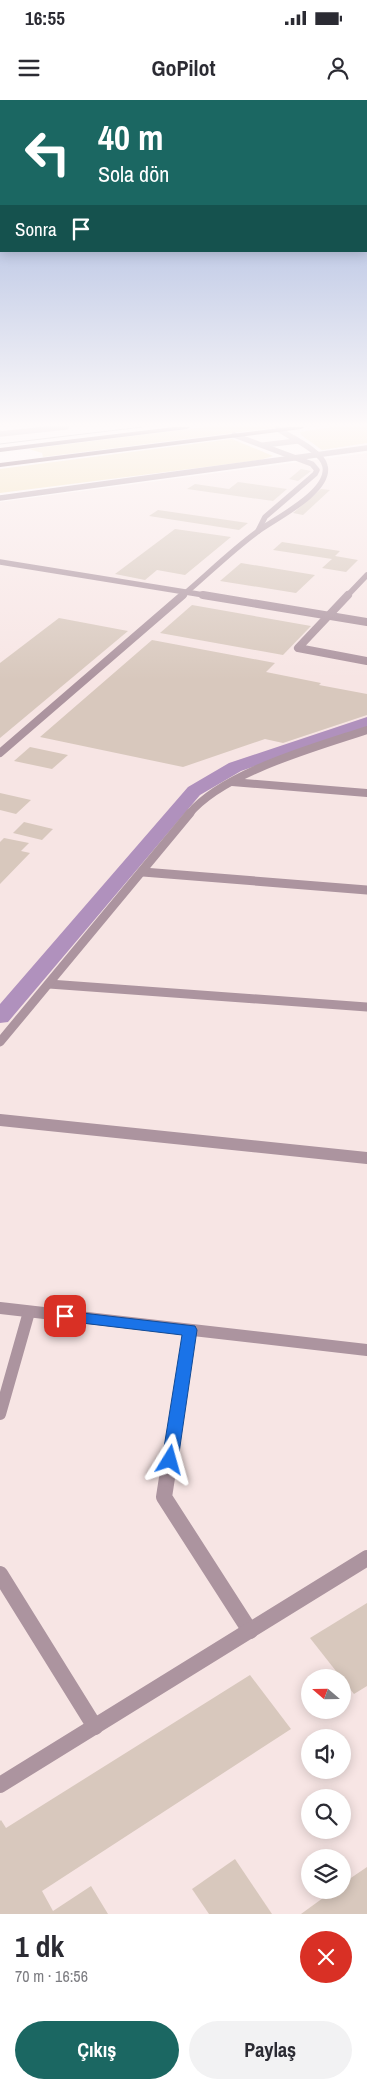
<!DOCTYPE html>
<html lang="tr">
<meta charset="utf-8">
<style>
:root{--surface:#fff;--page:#f2f2f3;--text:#2b2b33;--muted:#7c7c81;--accent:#1b6762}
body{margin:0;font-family:"Archivo Narrow",sans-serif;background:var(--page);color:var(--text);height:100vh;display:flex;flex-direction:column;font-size:19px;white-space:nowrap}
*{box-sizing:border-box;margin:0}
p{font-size:16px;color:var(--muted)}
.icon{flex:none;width:28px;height:28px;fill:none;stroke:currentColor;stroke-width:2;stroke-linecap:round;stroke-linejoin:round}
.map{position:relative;height:1814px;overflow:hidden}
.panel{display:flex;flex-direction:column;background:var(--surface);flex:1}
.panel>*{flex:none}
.hud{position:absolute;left:0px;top:0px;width:368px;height:152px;box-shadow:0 2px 12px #0003;background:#1b6762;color:#fff;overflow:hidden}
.needle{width:32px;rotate:290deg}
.controls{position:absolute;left:301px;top:1569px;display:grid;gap:10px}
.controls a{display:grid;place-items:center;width:50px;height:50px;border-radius:50%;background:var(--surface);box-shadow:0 2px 12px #0003;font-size:25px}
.pin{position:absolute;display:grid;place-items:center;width:42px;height:42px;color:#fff;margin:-21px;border-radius:10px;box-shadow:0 2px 8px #0006}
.me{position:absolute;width:55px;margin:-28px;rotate:8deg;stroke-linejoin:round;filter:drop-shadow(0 0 4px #0008)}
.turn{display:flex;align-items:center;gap:18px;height:105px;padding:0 15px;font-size:22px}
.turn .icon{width:65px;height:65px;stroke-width:2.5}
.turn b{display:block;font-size:35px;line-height:42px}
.then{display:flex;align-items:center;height:48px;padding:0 15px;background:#0003;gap:10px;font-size:19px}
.round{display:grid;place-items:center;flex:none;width:52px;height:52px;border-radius:26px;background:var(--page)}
.head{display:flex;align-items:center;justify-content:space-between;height:85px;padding:0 15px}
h1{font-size:30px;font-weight:800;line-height:38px}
.primary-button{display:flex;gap:10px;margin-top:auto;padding:10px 15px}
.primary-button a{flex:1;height:58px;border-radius:30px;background:var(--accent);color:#fff;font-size:20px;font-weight:800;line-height:58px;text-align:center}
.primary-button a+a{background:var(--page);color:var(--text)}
.status{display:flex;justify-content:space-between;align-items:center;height:35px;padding:0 25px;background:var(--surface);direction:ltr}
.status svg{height:14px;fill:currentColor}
header{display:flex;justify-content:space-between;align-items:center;height:65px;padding:0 15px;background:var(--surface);font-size:22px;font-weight:800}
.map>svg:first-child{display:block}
.built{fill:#f7e5e4;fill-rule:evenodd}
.green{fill:#f1deb1}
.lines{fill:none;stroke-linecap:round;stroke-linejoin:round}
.canal{fill:#b091bd;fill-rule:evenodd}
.building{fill:#d8c8bd}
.service-far1{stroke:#ac949f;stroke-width:5.5}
.service{stroke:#ac949f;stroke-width:8}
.minor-far3{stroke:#ac949f;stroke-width:8}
.minor-far2{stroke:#ac949f;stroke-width:9}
.minor-far1{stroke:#ac949f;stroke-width:12}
.minor{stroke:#ac949f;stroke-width:16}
.tertiary{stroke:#ac949f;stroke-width:5.5}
.trunk{fill:#5f364b;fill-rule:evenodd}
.tram{stroke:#9d9595;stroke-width:1}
.route{fill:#1a73e8;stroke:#114b97}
</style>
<div class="status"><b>16:55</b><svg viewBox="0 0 49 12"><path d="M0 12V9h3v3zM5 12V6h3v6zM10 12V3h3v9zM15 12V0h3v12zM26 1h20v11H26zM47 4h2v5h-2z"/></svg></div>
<header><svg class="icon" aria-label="menu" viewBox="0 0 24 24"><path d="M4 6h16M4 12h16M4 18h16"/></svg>GoPilot<svg class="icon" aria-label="person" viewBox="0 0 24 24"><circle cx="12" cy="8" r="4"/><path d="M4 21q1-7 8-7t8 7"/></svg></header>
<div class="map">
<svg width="367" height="1814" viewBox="0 0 367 1814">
<rect width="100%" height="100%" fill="#fdf4f4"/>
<path class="built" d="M367,353V1814H0V402ZM310,1578H342V1610H310ZM310,1638H342V1670H310ZM310,1698H342V1730H310ZM310,1758H342V1790H310Z"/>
<g class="green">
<polygon points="204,327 280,327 43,357 42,353 29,349"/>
<polygon points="332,327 367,327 367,343 322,350 301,335 300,332"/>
<polygon points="232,339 273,356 260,360 0,393 0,369"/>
</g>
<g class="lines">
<polygon class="canal" points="367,617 367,627 241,671 200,695 8,922 0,923 0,904 188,687 229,663"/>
</g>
<g class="building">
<polygon points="301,369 311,371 298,381 289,379"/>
<polygon points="238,382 287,389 273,401 187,389 195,384 229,389"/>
<polygon points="321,389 330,390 303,415 293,413"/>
<polygon points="158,410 248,423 239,430 149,416"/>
<polygon points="175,429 231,437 185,475 157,470 145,480 115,474"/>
<polygon points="282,442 340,451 335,456 358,460 346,472 322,468 332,459 273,450"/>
<polygon points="241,463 315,475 296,493 220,481"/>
<polygon points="192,505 311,526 283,555 160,533"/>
<polygon points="59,518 128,531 0,638 0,563"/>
<polygon points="152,540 275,563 266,572 321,583 319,585 367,594 367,615 283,643 265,639 183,667 40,637"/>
<polygon points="30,647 68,655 52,669 14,661"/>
<polygon points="0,693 31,700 16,714 0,710"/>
<polygon points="24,722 53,729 42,740 13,733"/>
<polygon points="4,738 29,743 21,751 30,753 0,784 0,742"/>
<polygon points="367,1503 367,1586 354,1594 310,1538"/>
<polygon points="250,1575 291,1629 42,1791 53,1811 91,1786 108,1814 0,1814 0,1721 1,1720 6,1728"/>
<polygon points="235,1759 272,1814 209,1814 192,1789"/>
<polygon points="367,1767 367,1814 301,1814 334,1790 342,1790 342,1784"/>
</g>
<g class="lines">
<g class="service-far1">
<polyline points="234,335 312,364 317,370 315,374 265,417 258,431"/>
<polyline points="264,345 297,341"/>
<polyline points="0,398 367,348"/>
<polyline points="0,462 210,496"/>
<path d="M182,496C207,475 231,451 257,432C274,419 331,392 325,366C322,351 290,337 278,329"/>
<polyline points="347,496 367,475"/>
</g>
<g class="service">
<polyline points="203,495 367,522"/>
<polyline points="348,495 298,548 367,561"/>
<polyline points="0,653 183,495"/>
</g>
<g class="minor-far3">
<polyline points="232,682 367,693"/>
<path d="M189,714C224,672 316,647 367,630"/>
</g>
<g class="minor-far2">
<polyline points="143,772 367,790"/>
<polyline points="49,884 367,907"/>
<polyline points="0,942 190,713"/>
</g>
<g class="minor-far1">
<polyline points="0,1020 367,1058"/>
<polyline points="0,1208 367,1250"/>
<polyline points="0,1314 29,1212"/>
<polyline points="171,1353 190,1230"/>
</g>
<g class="minor">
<polyline points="171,1352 164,1397 250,1531"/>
<polyline points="0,1474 95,1627"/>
<polyline points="0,1685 367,1458"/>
</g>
<polyline class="tertiary" points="0,334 66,327"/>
<g class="trunk">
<polygon points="174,327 190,327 187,329 0,352 0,348"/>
<polygon points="288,327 304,327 301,329 0,367 0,363"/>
</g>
<polyline class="tram" points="0,344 142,327"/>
</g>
<linearGradient id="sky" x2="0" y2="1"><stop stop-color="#91a6d7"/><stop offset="0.56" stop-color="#fefafa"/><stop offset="1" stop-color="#fefafa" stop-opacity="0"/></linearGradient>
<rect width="367" height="580" fill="url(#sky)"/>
<polygon class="route" points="65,1211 195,1226 197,1230 178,1360 175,1365 170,1367 164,1365 162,1360 182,1235 65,1221 60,1220 58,1216 60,1212"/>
</svg>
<div class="controls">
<a><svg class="needle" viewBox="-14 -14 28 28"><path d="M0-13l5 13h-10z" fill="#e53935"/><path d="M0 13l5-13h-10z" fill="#7c7c81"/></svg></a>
<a><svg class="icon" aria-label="sound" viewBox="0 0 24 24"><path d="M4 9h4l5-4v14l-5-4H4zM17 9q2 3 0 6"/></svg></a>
<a><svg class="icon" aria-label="search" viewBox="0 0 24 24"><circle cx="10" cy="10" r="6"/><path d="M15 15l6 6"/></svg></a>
<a><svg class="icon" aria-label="layers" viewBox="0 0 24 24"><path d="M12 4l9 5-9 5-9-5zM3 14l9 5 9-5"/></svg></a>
</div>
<div class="pin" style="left:65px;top:1216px;background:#d93025"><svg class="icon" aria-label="arrive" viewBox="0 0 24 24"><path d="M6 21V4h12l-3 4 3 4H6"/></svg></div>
<svg class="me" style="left:170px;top:1360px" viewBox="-20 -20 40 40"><path d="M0-17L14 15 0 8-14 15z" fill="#1a73e8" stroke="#fff" stroke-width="4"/></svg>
<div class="hud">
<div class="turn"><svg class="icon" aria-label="left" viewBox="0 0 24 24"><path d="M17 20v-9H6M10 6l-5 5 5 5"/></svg><div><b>40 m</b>Sola dön</div></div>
<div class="then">Sonra<svg class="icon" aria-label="arrive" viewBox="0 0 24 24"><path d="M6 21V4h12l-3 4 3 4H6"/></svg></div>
</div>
</div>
<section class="panel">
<div class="head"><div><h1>1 dk</h1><p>70 m · 16:56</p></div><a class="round" style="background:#d93025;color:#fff"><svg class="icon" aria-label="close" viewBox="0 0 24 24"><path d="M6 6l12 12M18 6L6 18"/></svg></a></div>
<div class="primary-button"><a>Çıkış</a><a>Paylaş</a></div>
</section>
